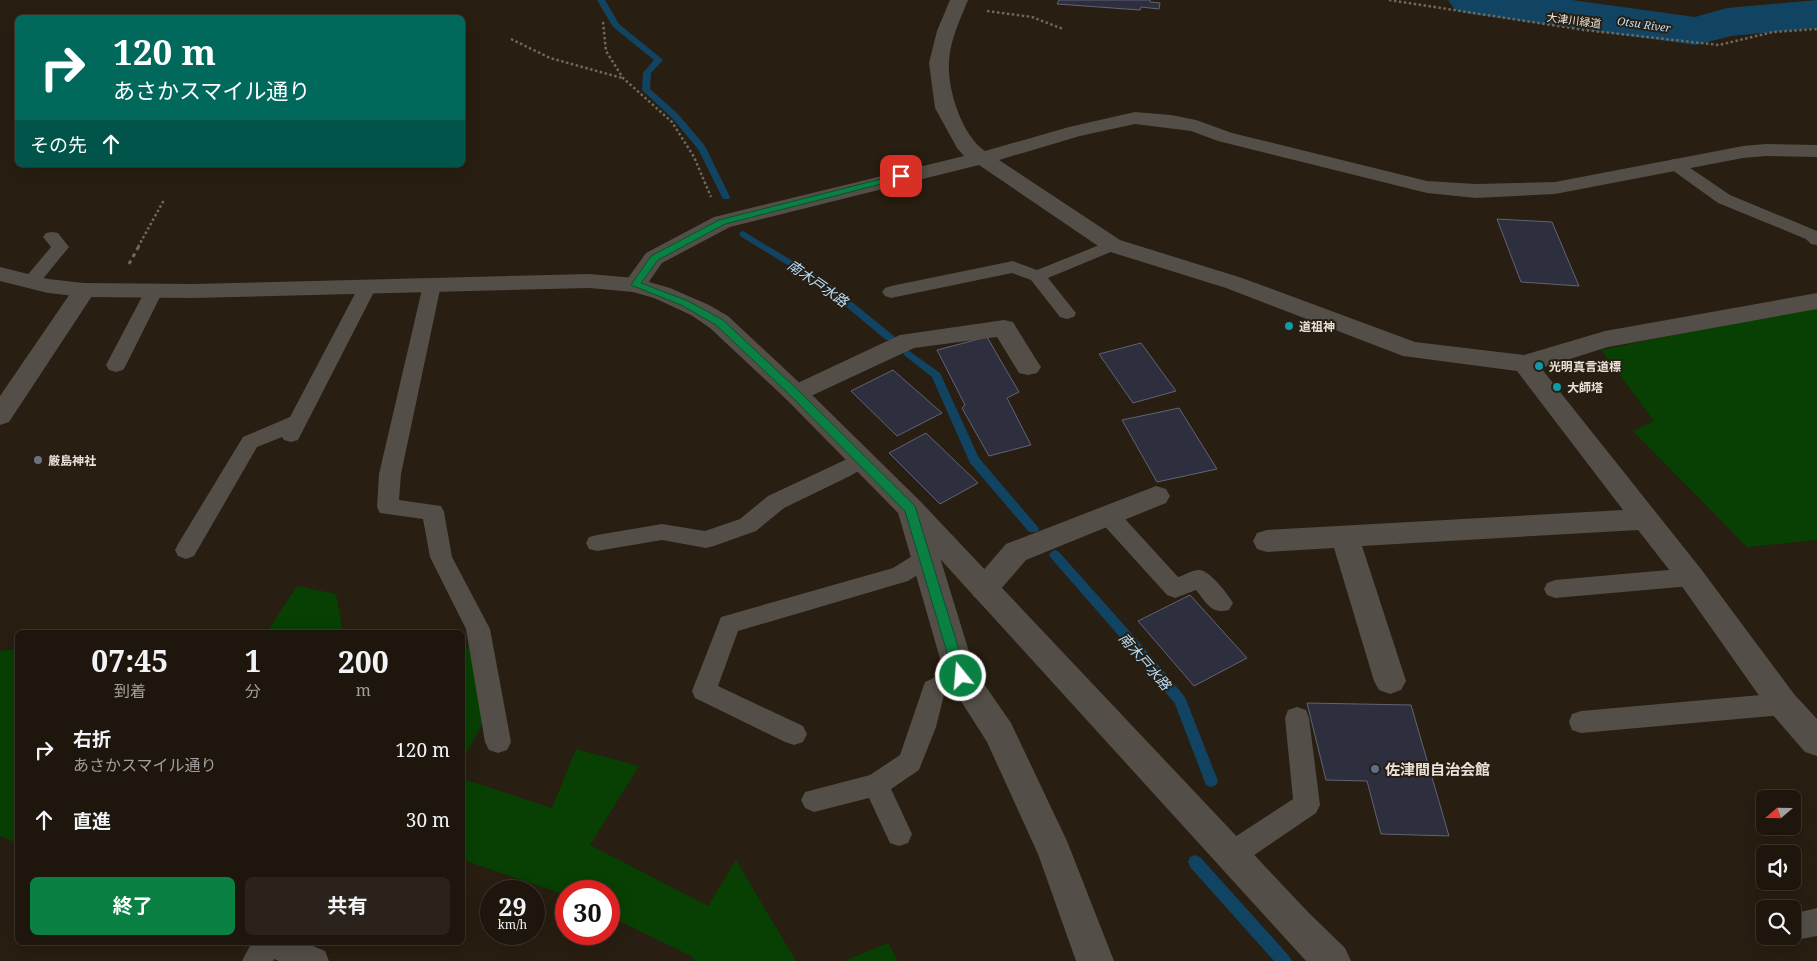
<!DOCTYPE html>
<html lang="ja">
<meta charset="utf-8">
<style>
:root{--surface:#1e160d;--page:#2b231b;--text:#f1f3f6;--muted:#a19f9d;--line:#3c352e;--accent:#0b8043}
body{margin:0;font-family:"Noto Serif","Noto Sans JP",serif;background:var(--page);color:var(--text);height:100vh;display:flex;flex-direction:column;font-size:19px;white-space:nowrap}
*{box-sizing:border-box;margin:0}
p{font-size:16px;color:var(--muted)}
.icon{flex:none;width:28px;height:28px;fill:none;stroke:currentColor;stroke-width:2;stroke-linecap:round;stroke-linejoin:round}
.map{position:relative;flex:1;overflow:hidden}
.side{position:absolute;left:15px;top:630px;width:450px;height:315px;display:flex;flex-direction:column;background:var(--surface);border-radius:8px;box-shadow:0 5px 20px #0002,0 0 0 1px var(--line)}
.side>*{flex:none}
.banner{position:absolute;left:15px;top:15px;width:450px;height:152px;border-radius:8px;box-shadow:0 5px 20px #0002,0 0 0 1px var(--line);background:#00695c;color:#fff;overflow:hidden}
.needle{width:32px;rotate:250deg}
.tools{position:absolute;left:1756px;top:790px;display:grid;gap:10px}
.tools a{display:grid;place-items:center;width:45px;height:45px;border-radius:8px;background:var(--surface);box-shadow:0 5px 20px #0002,0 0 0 1px var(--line);font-size:25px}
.speed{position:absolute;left:480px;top:880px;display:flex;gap:10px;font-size:25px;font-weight:700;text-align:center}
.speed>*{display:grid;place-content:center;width:65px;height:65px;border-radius:50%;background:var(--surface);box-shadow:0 5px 20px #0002,0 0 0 1px var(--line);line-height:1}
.speed small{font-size:12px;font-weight:400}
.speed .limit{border:8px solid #d22;background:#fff;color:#111}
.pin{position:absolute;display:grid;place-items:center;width:42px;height:42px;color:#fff;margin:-21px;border-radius:10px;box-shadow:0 2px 8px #0006}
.me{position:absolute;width:55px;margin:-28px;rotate:343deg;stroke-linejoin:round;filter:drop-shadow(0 0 4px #0008)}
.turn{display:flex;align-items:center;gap:18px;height:105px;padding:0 15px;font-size:22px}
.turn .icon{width:65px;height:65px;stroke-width:2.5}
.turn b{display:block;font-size:35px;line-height:42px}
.then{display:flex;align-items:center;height:48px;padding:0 15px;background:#0003;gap:10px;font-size:19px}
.eta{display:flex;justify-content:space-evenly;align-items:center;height:85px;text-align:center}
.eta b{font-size:30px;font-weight:700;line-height:35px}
.action{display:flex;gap:10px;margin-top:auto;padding:10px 15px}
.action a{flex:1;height:58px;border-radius:8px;background:var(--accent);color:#fff;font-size:20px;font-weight:700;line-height:58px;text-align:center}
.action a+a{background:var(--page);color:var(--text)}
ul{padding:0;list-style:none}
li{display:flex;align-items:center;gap:15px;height:70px;padding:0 15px}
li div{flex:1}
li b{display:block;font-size:19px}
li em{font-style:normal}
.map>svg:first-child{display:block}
.green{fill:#074002}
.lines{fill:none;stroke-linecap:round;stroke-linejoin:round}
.stream{fill:#114462;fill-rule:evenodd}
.river{fill:#114462;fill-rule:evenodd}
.building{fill:#2d2f3e;stroke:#616374}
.path-far1{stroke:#71685d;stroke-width:2.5;stroke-dasharray:2.5 2.5;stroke-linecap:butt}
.path{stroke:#71685d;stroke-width:3;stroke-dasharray:4 4;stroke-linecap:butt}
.service{fill:#534e47;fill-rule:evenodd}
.minor{fill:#534e47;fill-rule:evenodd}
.tertiary{fill:#534e47;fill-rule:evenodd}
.route{fill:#0b8043;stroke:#07532c}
.culture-dot{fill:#0f9aa8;stroke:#281e11;stroke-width:2}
.worship-dot{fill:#6b7280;stroke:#281e11;stroke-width:2}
.service-dot{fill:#5c6f8a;stroke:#281e11;stroke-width:2}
.labels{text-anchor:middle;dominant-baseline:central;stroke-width:4;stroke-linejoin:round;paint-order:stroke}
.far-street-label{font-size:11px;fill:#e9e2da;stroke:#281e11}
.far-water-label{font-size:11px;font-style:italic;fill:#b5e0fe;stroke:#281e11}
.poi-label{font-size:12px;font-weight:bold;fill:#e9e2da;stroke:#281e11;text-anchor:start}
.water-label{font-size:14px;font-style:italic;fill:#b5e0fe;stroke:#281e11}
.near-poi-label{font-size:15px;font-weight:bold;fill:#e9e2da;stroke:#281e11;text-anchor:start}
</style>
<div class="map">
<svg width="1817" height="961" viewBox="0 0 1817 961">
<rect width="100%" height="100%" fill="#281e11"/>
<g class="green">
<polygon points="1817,305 1817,540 1747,547 1633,431 1654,421 1601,350"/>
<polygon points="297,586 336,594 343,632 267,632"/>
<polygon points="470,647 484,721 463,759 463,649"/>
<polygon points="17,649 18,649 17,843 0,836 0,651"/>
<polygon points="576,749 639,766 590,845 708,906 736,860 796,961 694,961 693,957 609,916 609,891 566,891 566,895 463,860 463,779 552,808"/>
<polygon points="888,943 898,961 844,961"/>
</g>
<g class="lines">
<g class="stream">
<polygon points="597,0 605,0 619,24 663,60 651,73 650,89 678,114 705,146 730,197 729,199 723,199 698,149 672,118 642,90 643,73 654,60 613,27"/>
<polygon points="743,231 826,281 894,336 895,338 894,340 886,340 820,285 740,236 740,232"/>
<polygon points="908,350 940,373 979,458 1037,526 1039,529 1037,532 1029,532 970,463 932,377 904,355 903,353"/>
<polygon points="1055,550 1059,552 1140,643 1185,697 1218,781 1216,785 1211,787 1206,785 1175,704 1132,651 1051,558 1049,555 1051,552"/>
<polygon points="1195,855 1200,857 1289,956 1292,961 1274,961 1190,867 1188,862 1190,857"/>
</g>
<polygon class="river" points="1448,0 1572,0 1695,17 1727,8 1817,0 1817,28 1731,36 1696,45 1471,14 1455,10"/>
</g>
<g class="building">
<polygon points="1059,0 1150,0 1150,2 1160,3 1159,9 1141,7 1140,10 1057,4"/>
<polygon points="1497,219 1552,222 1579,286 1521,282"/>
<polygon points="987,337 1019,392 1007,398 1031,445 989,456 962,408 965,405 937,350"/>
<polygon points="1141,343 1176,391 1133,403 1099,354"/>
<polygon points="893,370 942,413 897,436 851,391"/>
<polygon points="1179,408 1217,469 1157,482 1122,420"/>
<polygon points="926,433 978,483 940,504 889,453"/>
<polygon points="1190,595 1247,658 1194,686 1138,621"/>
<polygon points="1307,703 1411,705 1449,836 1381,834 1367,781 1326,780"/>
</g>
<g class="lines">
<g class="path-far1">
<polyline points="1389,0 1584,30 1719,45 1773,32 1817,29"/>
<polyline points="987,11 1032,17 1063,29"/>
<polyline points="603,22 606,51 623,78 672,122 694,157 711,197"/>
<polyline points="511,39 550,58 622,78"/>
<polyline points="138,247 164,200"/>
</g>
<polyline class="path" points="129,264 139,246"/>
<g class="service">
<polygon points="1674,159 1680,161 1730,195 1817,231 1817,245 1811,244 1806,239 1718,203 1668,167 1666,164 1668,161"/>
<polygon points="52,232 58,233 69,247 37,286 31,288 25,286 22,282 25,278 51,247 43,237 46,233"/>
<polygon points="1112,240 1118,241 1121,245 1118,249 1048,278 1076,313 1074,317 1067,319 1060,317 1031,280 1012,273 891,298 885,296 882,292 885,288 891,286 1013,261 1037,270"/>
<polygon points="432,279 438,281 441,285 401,474 399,500 441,506 444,512 452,557 490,629 511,742 507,750 498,753 489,750 485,742 466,629 430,557 423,519 380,513 377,507 379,474 423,285 426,281"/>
<polygon points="367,282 373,284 376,288 298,440 291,442 284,440 282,437 257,447 194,556 186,559 178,556 175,550 178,544 243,437 290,417 358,288 361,284"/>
<polygon points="154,285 160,287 163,291 126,365 123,370 116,372 109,370 106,365 145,291 148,287"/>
<polygon points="862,452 869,455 872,460 869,465 850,476 784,508 756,531 714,546 706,548 662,540 597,551 589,549 586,543 589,537 597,535 662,524 705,531 740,519 768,496"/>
<path d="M1108,507L1116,509L1178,577C1185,575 1194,569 1200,570C1210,571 1228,594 1233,603L1229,610C1211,615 1206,602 1196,590L1175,598L1167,595L1100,521L1097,515L1100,509Z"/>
<polygon points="925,550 933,553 936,559 933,565 908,581 738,631 718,686 803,726 807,734 803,742 794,745 785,742 695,698 692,691 721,617 893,568 917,553"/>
<polygon points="1691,568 1699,571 1702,577 1699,583 1691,586 1555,598 1547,595 1544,589 1547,583 1555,580"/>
<polygon points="961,666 970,669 973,676 970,683 944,695 936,727 919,770 891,789 912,834 908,843 899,846 890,843 869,798 814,812 805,808 801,800 805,792 870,775 900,755 925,682"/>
<polygon points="1783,693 1792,697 1795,704 1792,711 1783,715 1581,733 1572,730 1569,722 1572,714 1581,711"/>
<polygon points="1297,707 1306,710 1309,718 1320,805 1316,813 1241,864 1231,868 1221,864 1217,855 1221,846 1293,799 1285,718 1288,710"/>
<polygon points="1817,908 1817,936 1796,940 1788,936 1792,936 1792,914"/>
<polygon points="252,942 303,942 325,951 329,961 279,961 274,959 273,961 242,961"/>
</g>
<g class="minor">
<path d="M950,0H968C960,20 950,40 949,62C947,89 962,136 985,151L1069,127L1135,112L1171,115L1196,120L1232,133L1427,181L1476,184L1555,182L1743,146L1766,144L1817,145V157L1766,156L1743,158L1555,194L1476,198L1427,193L1218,141L1191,131L1135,124L1080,136L999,160L1120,240L1242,278L1415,342L1524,355L1605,331L1817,293V309L1608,347L1541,368L1701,569L1794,694L1817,719V756L1805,752L1772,714L1681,585L1638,530L1362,546L1406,681L1401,690L1390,694L1379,690L1374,681L1334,548L1267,552L1257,549L1253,541L1257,533L1267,530L1623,510L1517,371L1403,356L1226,288L1104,250L979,165L730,227L662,263L643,290L635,292L627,290L623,285L646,253L714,217L964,156L957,148L935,108L929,63L937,31Z"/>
<polygon points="84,283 92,285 96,290 9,422 0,425 0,396 76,285"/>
<polygon points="1004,320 1013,322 1037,361 1041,367 1037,373 1028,375 1019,373 997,337 914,348 796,403 787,400 783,394 787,388 900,335"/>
<polygon points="1156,486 1166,489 1170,496 1166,503 1026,560 994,597 984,601 974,597 969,589 974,581 1006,544"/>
<polygon points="911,499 921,502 925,509 975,671 1011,723 1067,841 1114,961 1076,961 1038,854 987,742 945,676 897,509 901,502"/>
</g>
<polygon class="tertiary" points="0,267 48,279 84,283 193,284 589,274 635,278 670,288 709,305 728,316 805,388 921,502 1309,913 1345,948 1351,961 1306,961 901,516 787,400 710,328 691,315 654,298 633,292 589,288 193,298 84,297 48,293 0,281"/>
</g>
<polygon class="route" points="901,174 905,174 905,178 725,224 658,260 641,283 688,301 723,320 800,392 915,506 967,676 965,680 961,682 956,680 954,676 905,511 792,397 716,325 681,305 631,285 651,256 719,220"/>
<g class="culture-dot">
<circle cx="1289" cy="326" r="5"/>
<circle cx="1539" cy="366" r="5"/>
<circle cx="1557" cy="387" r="5"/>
</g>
<circle class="worship-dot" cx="38" cy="460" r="5"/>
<circle class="service-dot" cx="1375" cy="769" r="5"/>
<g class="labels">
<g class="far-street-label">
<text transform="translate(1574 20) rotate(7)">大津川緑道</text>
</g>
<g class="far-water-label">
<text transform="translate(1644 24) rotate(8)">Otsu River</text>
</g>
<g class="poi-label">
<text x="1299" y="326">道祖神</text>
<text x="1549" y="366">光明真言道標</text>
<text x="1567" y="387">大師塔</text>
<text x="48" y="460">厳島神社</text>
</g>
<g class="water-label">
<text transform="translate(818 283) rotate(35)">南木戸水路</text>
<text transform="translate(1145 661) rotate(49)">南木戸水路</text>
</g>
<g class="near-poi-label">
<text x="1385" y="769">佐津間自治会館</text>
</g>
</g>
</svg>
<div class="tools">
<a><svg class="needle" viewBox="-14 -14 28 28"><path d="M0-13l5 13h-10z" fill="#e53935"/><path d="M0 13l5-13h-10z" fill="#a19f9d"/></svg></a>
<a><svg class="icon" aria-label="sound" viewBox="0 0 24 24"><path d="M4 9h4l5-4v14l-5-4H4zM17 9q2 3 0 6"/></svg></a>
<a><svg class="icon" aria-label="search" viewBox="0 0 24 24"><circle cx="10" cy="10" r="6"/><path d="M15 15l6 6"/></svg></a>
</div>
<div class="speed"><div>29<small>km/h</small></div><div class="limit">30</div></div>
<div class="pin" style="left:901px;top:176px;background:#d93025"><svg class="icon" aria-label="arrive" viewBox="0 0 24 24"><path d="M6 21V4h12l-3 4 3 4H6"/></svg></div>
<svg class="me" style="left:961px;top:676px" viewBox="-20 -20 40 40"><circle r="17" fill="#0b8043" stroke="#fff" stroke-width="3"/><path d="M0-11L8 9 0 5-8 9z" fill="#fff"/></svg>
<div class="banner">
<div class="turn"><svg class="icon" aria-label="right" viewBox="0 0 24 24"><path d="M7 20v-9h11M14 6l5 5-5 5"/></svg><div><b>120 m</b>あさかスマイル通り</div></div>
<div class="then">その先<svg class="icon" aria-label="ahead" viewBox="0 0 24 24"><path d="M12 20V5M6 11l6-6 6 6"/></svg></div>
</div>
<section class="side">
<div class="eta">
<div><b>07:45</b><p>到着</p></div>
<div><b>1</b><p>分</p></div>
<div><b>200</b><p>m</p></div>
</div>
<ul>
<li><svg class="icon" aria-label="right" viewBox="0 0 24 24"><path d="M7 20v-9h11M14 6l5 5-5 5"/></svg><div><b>右折</b><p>あさかスマイル通り</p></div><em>120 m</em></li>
<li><svg class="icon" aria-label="ahead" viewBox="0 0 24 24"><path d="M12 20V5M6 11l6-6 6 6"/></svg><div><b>直進</b></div><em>30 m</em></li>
</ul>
<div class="action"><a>終了</a><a>共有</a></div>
</section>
</div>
